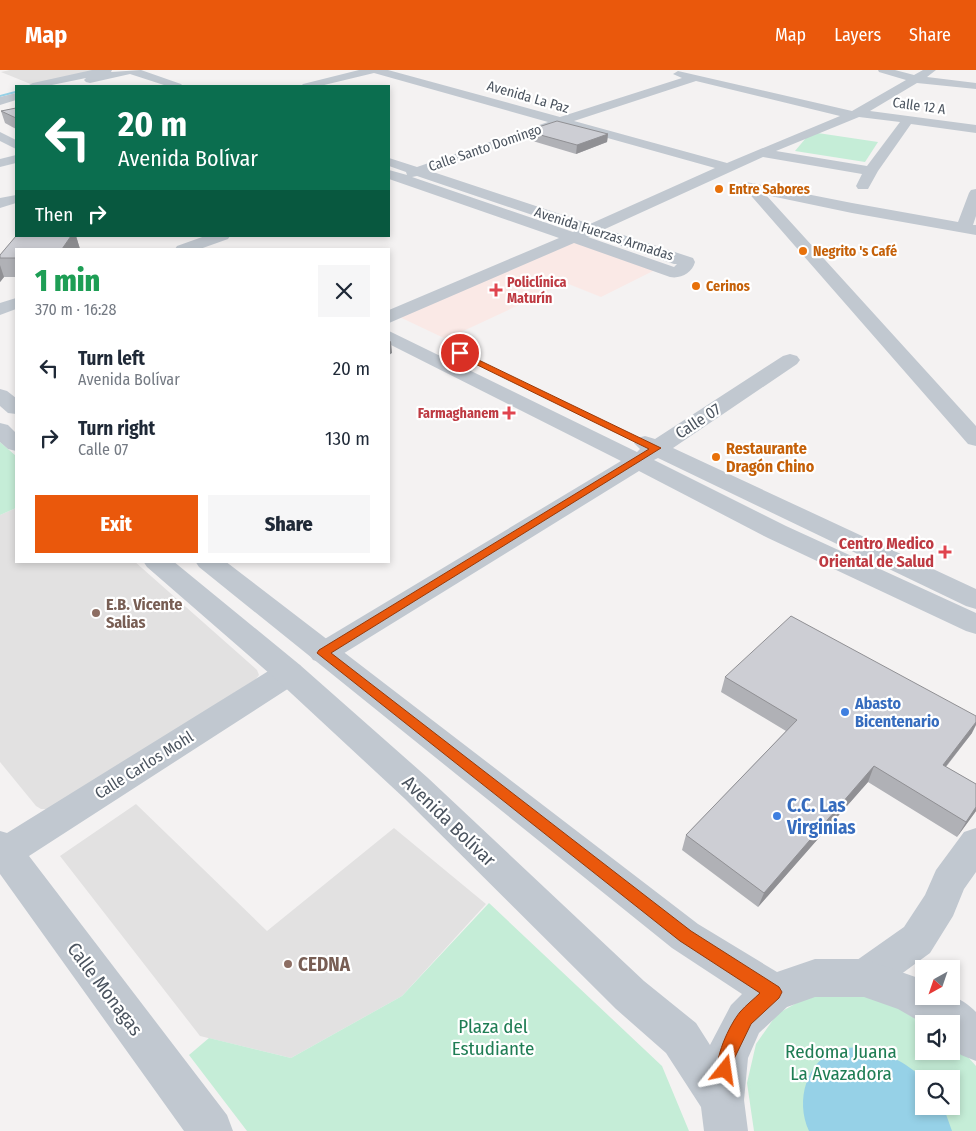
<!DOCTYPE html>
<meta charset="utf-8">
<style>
:root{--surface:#fff;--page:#f6f6f7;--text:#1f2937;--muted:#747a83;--accent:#ea580c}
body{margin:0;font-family:"Fira Sans Condensed",sans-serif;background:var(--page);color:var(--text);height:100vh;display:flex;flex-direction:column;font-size:19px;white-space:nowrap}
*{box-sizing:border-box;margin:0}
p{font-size:16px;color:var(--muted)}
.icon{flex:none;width:28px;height:28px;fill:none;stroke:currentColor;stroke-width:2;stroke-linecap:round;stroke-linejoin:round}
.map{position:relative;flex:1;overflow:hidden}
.side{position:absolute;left:15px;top:178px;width:375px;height:315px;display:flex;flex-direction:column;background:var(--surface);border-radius:0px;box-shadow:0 2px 8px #0003}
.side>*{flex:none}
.banner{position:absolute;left:15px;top:15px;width:375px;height:152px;border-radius:0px;box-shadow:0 2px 8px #0003;background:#0b6e4f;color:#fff;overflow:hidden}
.needle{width:32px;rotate:220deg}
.fabs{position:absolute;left:915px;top:890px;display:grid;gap:10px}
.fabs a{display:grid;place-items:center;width:45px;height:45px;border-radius:0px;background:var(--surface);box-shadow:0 2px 8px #0003;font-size:25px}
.pin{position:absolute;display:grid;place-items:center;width:42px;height:42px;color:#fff;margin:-21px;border:2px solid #fff;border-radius:50%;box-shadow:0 1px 5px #0007}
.me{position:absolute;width:55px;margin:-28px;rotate:15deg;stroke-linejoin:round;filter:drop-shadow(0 0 4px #0008)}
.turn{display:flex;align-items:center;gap:18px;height:105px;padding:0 20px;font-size:22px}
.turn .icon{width:65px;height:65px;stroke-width:2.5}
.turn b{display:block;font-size:35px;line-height:42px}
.then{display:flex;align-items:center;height:48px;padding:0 20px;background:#0003;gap:10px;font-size:19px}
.round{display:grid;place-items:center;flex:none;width:52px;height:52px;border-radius:0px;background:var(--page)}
.head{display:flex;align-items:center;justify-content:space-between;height:85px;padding:0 20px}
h1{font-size:30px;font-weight:800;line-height:38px;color:#1e9e55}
.action{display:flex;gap:10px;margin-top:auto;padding:10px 20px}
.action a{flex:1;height:58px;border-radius:0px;background:var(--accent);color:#fff;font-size:20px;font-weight:800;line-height:58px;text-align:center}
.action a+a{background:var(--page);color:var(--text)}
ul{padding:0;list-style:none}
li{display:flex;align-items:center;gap:15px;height:70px;padding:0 20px}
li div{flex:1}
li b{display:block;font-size:19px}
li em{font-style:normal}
header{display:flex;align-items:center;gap:30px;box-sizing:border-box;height:70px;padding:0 25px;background:var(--accent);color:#fff}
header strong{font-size:24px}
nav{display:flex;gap:28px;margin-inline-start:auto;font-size:18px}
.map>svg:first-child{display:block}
.education{fill:#e2e1e1}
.medical{fill:#fae9e6}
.green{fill:#c5edd7;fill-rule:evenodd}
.water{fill:#96d1e7}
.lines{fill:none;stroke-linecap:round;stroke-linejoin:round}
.stream{fill:#96d1e7;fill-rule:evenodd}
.minor{fill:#c1c8d0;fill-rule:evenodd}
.tertiary{fill:#c1c8d0;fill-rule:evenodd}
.wall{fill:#b0b1b6}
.shaded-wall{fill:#909094}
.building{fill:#cdced4;stroke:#909094}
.route{fill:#ea580c;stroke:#983908}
.food-dot{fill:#e8710a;stroke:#fff;stroke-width:2}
.health-dot{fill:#e0444e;stroke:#fff;stroke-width:2}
.education-dot{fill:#8d6e63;stroke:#fff;stroke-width:2}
.shop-dot{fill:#3f7fe0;stroke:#fff;stroke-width:2}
.labels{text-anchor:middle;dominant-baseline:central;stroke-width:4.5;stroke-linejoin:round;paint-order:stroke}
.far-street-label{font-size:14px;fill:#4b545f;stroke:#fff}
.far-food-label{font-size:14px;font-weight:bold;fill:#c56008;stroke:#fff;text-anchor:start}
.far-health-label{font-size:14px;font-weight:bold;fill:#be3a42;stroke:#fff;text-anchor:start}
.street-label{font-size:16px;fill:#4b545f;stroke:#fff}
.food-label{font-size:16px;font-weight:bold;fill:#c56008;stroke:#fff;text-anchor:start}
.health-label{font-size:16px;font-weight:bold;fill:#be3a42;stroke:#fff;text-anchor:end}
.education-label{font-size:16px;font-weight:bold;fill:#785e54;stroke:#fff;text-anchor:start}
.shop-label{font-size:16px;font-weight:bold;fill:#366cbe;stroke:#fff;text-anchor:start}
.near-shop-label{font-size:19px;font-weight:bold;fill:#366cbe;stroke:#fff;text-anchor:start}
.near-street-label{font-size:19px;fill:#4b545f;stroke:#fff}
.near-education-label{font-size:19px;font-weight:bold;fill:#785e54;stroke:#fff;text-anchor:start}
.near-park-label{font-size:19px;fill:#1f7d54;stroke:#fff}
</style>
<header>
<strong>Map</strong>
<nav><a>Map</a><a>Layers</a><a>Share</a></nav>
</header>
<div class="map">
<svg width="976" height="1061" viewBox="0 0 976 1061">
<rect width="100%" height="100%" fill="#f4f2f2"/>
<g class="education">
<polygon points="10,0 96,0 33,15 1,2"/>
<polygon points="16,438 16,491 134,491 257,600 259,605 256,609 51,739 41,739 36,736 0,692 0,445"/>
<polygon points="136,734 267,861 394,758 486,834 402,926 291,988 200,966 60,786"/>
</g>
<polygon class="medical" points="565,166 657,199 601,227 566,213 446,269 389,242"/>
<g class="green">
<polygon points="811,62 878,72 865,92 795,81"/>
<polygon points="0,372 16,386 16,438 0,445"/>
<polygon points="489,833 662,996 689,1061 247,1061 189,985 209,968 291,988 402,926"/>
<path d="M844,922L882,928L924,954V981H951V968L976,996V1061H754L747,1013L756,974L777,944L809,926ZM924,1009H951V1036H924Z"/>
</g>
<path class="water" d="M862,977C888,984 904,991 924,1009V1036H943L952,1061H809C795,1031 806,990 839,979C846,977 855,978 862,977Z"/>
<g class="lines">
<polygon class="stream" points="15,21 16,21 16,23 0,27 0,25"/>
<g class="minor">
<polygon points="92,0 112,0 111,2 141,0 181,14 183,16 167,16 130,4 90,13 86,12 84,10 86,8 47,16 27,16 33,13"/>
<path d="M359,0H388L560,47L682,8L673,4L678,1L852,41L906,10L879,2L878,0H895L914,5L923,0H936L927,7L976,13V19L917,13L870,41L976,55V63L911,54L878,101L868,119H858L856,116L862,104L763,87L605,159L693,188L695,192C692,203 681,209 670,207L574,173L389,253V240L559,168L389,109V100L407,105L406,102L389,96V88L417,97L548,52L374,3L320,16H301L303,14ZM696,11L840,46L727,93L574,51ZM859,47L900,52L867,96L776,81ZM561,55L715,98L590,154L430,101ZM417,106L577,160L573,162L412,107ZM592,166L674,194H677L674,197L588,167Z"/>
<polygon points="16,23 16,30 0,35 0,27"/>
<polygon points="0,62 16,70 16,79 0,71"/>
<polygon points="16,85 16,93 0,97 0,89"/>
<polygon points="746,112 852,133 958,152 969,123 971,120 976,119 976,146 973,155 976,155 976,165 852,143 766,125 976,356 976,376 968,374 746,120 741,119 739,116 741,113"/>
<polygon points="16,125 16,133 0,138 0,128"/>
<polygon points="205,166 230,166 228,169 200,179 175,179 177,176"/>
<polygon points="16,228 16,239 0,245 0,233"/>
<polygon points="389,261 637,382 640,379 634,373 637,368 645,366 655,369 783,286 790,284 797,286 800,290 797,294 673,378 976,519 976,539 966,536 658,388 654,390 786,456 976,543 976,564 966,561 768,468 639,401 333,590 323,593 313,590 308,583 313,576 621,391 389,274"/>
<polygon points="289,592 300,595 304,603 300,611 29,786 227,1045 233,1061 184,1061 0,804 0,761 7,763 278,595"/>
<polygon points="976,758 976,802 964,819 953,846 930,883 878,921 864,927 850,921 844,908 850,895 904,857 925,825 936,800 964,762"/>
</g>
<g class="tertiary">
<polygon points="0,319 7,321 16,328 16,344 8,343 0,336"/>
<polygon points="0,353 8,355 16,363 16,381 8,379 0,372"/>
<path d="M143,491H173L300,595L428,708L644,911L696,953L710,975L731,935L742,924L672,878L199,497L195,491H225L698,854L777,902L815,889H864L924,910V926C949,926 956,923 976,942V991L961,985L951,975V954H924L898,939L864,927H815L787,937L759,963L748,988L744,1030L748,1061H704L701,1037L666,983L616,939L404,728L278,611L147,497Z"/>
</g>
</g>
<g class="wall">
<polygon points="16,38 16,59 5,53 1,41"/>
<polygon points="526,61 608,64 607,72 576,84 526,69"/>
<polygon points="16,166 76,166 80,179 16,179 16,207 4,207 0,212 0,185"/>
<polygon points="725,607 972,663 946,697 976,714 976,741 957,767 868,712 758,837 682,780 686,765 786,661 721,622"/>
</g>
<g class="shaded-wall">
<polygon points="608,64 607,72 576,84 577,75"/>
<polygon points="71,166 76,166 80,179 62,179"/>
<polygon points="0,195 4,207 0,212"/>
<polygon points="391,271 392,283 389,285 389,272"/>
<polygon points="976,652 976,655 972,663 935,710 943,695"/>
<polygon points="874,696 868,712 758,837 764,823"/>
<polygon points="976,737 976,741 957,767 966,752"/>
</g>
<g class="building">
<polygon points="16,38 16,48 1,41"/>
<polygon points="557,51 608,64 577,75 526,61"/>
<polygon points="16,166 71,166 62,179 16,179 16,188 0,188 0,185"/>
<polygon points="791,546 976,646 976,652 943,695 976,714 976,737 966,752 874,696 764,823 686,765 797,650 725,607"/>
</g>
<path class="route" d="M460,281L661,378L331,583L691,861L779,917L782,922L779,928L751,954L735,987L731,1006L725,1009L719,1006C712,991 730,954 740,942C746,935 754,929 760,923L680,871L317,583L319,580L649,379L457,285L456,283Z"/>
<g class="food-dot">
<circle cx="719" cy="119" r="5"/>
<circle cx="803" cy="181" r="5"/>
<circle cx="696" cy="216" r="5"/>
<circle cx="716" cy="387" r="5"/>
</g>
<g class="health-dot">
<path d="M493.5 212.5h5v5h5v5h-5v5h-5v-5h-5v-5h5z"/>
<path d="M506.5 335.5h5v5h5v5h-5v5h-5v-5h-5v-5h5z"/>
<path d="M942.5 474.5h5v5h5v5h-5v5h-5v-5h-5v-5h5z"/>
</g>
<g class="education-dot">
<circle cx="96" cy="543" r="5"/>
<circle cx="288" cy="894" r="5"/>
</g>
<g class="shop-dot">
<circle cx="845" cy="642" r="5"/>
<circle cx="777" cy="746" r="5"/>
</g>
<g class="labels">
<g class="far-street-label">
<text transform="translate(528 27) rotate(16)">Avenida La Paz</text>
<text transform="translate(919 36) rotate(8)">Calle 12 A</text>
<text transform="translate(485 78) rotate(-19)">Calle Santo Domingo</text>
<text transform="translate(604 164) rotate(18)">Avenida Fuerzas Armadas</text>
</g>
<g class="far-food-label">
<text x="729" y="119">Entre Sabores</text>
<text x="813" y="181">Negrito 's Café</text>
<text x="706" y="216">Cerinos</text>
</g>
<g class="far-health-label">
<text x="507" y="212">Policlínica<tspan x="507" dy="16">Maturín</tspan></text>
<text x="499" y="343" text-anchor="end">Farmaghanem</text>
</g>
<g class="street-label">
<text transform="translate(698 351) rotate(-33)">Calle 07</text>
<text transform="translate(144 695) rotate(-32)">Calle Carlos Mohl</text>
</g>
<g class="food-label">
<text x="726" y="378">Restaurante<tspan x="726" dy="18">Dragón Chino</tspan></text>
</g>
<g class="health-label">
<text x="934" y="473">Centro Medico<tspan x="934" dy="18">Oriental de Salud</tspan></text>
</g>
<g class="education-label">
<text x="106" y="534">E.B. Vicente<tspan x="106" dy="18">Salias</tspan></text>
</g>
<g class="shop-label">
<text x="855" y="633">Abasto<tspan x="855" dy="18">Bicentenario</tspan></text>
</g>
<g class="near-shop-label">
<text x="787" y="735">C.C. Las<tspan x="787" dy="22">Virginias</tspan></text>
</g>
<g class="near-street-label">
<text transform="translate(449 751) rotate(44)">Avenida Bolívar</text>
<text transform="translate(105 919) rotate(53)">Calle Monagas</text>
</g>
<g class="near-education-label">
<text x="298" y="894">CEDNA</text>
</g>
<g class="near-park-label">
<text x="493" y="956">Plaza del<tspan x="493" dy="22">Estudiante</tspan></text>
<text x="841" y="981">Redoma Juana<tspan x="841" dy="22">La Avazadora</tspan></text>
</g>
</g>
</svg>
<div class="fabs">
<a><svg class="needle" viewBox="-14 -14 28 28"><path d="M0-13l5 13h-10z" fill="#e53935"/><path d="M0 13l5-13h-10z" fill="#747a83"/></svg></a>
<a><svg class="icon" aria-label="sound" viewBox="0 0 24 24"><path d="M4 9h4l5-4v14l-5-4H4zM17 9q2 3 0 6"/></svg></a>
<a><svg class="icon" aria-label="search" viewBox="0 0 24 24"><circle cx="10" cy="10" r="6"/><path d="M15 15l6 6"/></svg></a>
</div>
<div class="pin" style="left:460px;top:283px;background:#d93025"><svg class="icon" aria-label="arrive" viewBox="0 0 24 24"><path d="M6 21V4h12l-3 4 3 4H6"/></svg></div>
<svg class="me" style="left:725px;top:1000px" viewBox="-20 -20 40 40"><path d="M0-17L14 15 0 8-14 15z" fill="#ea580c" stroke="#fff" stroke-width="4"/></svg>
<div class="banner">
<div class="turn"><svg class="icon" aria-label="left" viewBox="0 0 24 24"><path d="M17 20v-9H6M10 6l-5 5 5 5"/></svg><div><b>20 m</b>Avenida Bolívar</div></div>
<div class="then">Then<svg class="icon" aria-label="right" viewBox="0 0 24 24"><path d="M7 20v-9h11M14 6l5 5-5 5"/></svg></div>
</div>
<section class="side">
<div class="head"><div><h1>1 min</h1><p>370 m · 16:28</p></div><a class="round"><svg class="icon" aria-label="close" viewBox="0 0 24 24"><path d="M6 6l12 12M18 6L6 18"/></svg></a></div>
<ul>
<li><svg class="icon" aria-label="left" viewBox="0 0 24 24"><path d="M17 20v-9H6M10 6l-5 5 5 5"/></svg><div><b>Turn left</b><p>Avenida Bolívar</p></div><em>20 m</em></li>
<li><svg class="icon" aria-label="right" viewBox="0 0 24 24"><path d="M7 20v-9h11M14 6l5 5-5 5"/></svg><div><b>Turn right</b><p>Calle 07</p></div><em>130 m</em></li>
</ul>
<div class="action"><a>Exit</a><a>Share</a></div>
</section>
</div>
